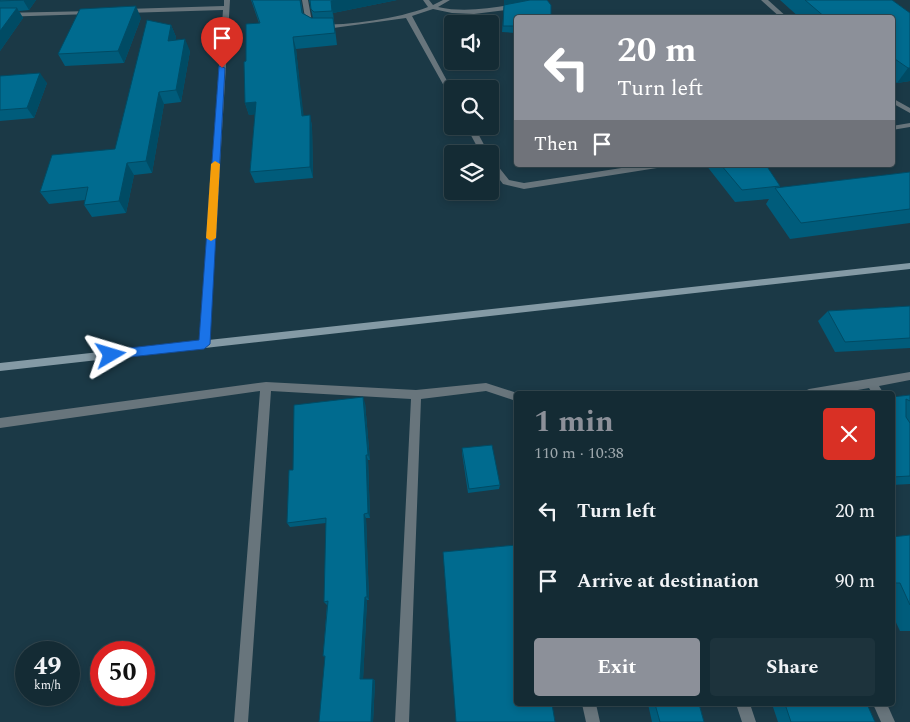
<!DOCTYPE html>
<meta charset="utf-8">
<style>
:root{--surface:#142b34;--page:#1d333c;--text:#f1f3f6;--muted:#9da7ac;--line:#33474f;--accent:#8c9099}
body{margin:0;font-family:Spectral,serif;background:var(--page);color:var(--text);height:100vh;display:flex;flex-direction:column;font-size:19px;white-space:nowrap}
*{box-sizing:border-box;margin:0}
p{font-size:16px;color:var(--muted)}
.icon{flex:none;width:28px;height:28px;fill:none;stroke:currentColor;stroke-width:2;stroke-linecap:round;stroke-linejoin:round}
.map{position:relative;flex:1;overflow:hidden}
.sheet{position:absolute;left:514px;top:391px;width:381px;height:315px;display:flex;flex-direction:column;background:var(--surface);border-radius:5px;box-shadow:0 2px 8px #0003,0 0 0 1px var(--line)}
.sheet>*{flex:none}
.top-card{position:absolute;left:514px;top:15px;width:381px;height:152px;border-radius:5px;box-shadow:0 2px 8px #0003,0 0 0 1px var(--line);background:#8c9099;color:#fff;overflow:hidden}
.controls{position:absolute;left:444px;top:15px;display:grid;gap:10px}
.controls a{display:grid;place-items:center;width:55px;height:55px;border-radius:5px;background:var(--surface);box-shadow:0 2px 8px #0003,0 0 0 1px var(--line);font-size:25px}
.speed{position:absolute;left:15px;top:641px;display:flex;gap:10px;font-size:25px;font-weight:700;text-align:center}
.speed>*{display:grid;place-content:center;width:65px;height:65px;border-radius:50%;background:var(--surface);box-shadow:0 2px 8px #0003,0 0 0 1px var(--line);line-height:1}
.speed small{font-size:12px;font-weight:400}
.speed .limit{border:8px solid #d22;background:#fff;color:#111}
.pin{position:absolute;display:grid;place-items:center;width:42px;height:42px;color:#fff;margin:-51px -21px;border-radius:50% 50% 50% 0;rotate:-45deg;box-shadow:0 0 5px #0007}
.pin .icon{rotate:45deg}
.me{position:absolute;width:55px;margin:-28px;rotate:83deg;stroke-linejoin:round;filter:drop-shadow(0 0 4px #0008)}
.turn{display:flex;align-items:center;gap:18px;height:105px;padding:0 20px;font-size:22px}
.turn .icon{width:65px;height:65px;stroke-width:2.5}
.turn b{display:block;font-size:35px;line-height:42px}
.then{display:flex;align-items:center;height:48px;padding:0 20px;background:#0003;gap:10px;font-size:19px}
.round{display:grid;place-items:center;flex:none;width:52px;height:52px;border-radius:5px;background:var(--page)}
.overview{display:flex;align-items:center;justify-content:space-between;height:85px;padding:0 20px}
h1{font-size:30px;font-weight:700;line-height:38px;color:var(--accent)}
.action{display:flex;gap:10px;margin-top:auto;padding:10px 20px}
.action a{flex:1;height:58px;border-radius:5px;background:var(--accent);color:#fff;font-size:20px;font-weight:700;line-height:58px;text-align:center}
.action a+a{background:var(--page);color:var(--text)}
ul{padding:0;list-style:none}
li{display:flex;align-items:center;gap:15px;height:70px;padding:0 20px}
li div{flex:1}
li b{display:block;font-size:19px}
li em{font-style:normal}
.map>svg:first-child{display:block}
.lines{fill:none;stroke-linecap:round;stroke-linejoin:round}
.lane{fill:#68757c;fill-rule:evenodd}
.street{fill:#68757c;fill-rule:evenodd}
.secondary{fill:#849aa5;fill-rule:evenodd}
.wall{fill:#005c7b}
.shaded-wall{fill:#004b64}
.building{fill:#006b8f;stroke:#004b64}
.route{fill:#1a73e8;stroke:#114b97}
.slow{fill:#f59e0b}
</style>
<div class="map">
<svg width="910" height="722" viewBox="0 0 910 722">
<rect width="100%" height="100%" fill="#1b3946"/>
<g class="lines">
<g class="lane">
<path d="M302,0H308L312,22L316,25C350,25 397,19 428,7L423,0H429L433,5L443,0H450L438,7C464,13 491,8 517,4L520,6L506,10L474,14L452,13L433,9L412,16L452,90V97L449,95L406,18L326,29L313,28L306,23Z"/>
<polygon points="761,0 768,0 788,18 781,18"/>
<polygon points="892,98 910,108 910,113 892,103"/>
<polygon points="910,123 910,127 892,130 892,126"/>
<polygon points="466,126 474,126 489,154 481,154"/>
<polygon points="490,159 493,160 509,180 524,183 641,165 661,165 657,168 524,189 503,184 490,167"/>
</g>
<g class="street">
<polygon points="224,0 230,0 209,344 207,347 201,347 199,344 223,10 126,13 123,11 126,9 224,6"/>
<polygon points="93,11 94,12 91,14 0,17 0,13"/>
<polygon points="910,372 910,380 879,386 884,394 873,394 869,388 835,394 804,394 805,391 809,389"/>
<polygon points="266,382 416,390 486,383 520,394 516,394 516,401 486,391 421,399 409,722 395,722 411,399 271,391 248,722 234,722 260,391 0,428 0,418"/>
<polygon points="582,704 596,704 600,722 586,722"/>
<polygon points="736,704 750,704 756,722 742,722"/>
<polygon points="873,704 887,704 895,722 881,722"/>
</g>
<polygon class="secondary" points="910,263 910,269 0,371 0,363"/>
</g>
<g class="wall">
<polygon points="0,0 36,0 29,10 19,11 23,18 0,51"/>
<polygon points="251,0 301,0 303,13 311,18 313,18 309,0 397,0 333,13 337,45 296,49 303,116 310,115 312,127 313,178 255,183 250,172 255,114 249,115 245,103 246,61 259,23"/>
<polygon points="504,0 547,0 516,18 516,33 502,32 504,5 518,2 504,5"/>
<polygon points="780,0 892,0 910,13 910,81 897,83 892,80 892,18 800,18"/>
<polygon points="141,18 124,63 65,66 58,54"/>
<polygon points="171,25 176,37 175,40 190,51 181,102 164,104 152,173 134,175 126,213 92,217 84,205 85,200 49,204 40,192 115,149"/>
<polygon points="0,76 47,83 34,118 0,121"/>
<polygon points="706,165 766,165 780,186 780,188 910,172 910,223 790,239 766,204 769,199 735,202"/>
<polygon points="910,306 910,348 835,352 818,321 828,311"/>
<polygon points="910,395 910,484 892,485 892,397"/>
<polygon points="365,403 370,460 368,460 370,518 366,518 369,600 367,600 363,679 373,679 375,681 373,722 325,657 323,656 327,605 324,602 326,523 290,527 287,523 293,470"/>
<polygon points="462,448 500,485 499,489 468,493 462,453"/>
<polygon points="910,535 910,631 900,631 892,614 892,537"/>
<polygon points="648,704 699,704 704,722 652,722"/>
<polygon points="772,704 867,704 875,722 778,722"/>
</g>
<g class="shaded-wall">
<polygon points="23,0 36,0 29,10"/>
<polygon points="336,0 397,0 333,13 334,23 331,1"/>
<polygon points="504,0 533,0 504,5"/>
<polygon points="136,6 141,18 124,63 118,51"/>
<polygon points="17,8 23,18 0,51 0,31"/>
<polygon points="171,25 176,37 173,53 168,41"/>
<polygon points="293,37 296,49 305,127 302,116"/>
<polygon points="185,39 190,51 181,102 176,90"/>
<polygon points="908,68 910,68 910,81 897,83"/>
<polygon points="40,73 47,83 34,118 27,108"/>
<polygon points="159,92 164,104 152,173 146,161"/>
<polygon points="256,102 260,114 249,115 245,103"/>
<polygon points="310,115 312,127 313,178 310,167"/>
<polygon points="127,163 134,175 126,213 119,201"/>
<polygon points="363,397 365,403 370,460 368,455"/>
<polygon points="366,455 368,460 370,518 368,513"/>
<polygon points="364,514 366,518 369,600 367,597"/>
<polygon points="365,597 367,600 363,681 360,679"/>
<polygon points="373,679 375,681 373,722 371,722"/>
</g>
<g class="building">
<polygon points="0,0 23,0 0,1"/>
<polygon points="252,0 300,0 302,13 311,18 333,18 335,33 293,37 302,116 310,115 310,167 250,172 256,102 245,103 244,62 246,61 246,24 260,23"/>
<polygon points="310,0 336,0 331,1 332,11 314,12 311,9"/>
<polygon points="530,0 547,0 551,5 551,18 516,18 516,26 503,26 504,5"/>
<polygon points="805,0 892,0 910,13 910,68 908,68 892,57 892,18 826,18"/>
<polygon points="136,6 118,51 58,54 80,9"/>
<polygon points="0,8 17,8 0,31"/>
<polygon points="147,20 171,25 168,41 185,39 176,90 159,92 146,161 127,163 119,201 84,205 88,187 40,192 52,155 115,149"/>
<polygon points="40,73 27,108 0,110 0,76"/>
<polygon points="721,165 766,165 780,186 742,190"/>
<polygon points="910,172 910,209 801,223 775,188"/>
<polygon points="910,306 910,338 845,342 828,311"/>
<polygon points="910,395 910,401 906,399 906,417 910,423 910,476 892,477 892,397"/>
<polygon points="363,397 368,455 366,455 368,513 364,514 367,597 365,597 360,679 373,679 371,722 319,722 325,656 323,656 328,601 324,602 326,518 287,523 289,470 293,470 294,405"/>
<polygon points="492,445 500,485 469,489 462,448"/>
<polygon points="910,535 910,605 900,583 892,583 892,537"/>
<polygon points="516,545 516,704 552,704 555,722 456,722 443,552"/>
<polygon points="655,704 699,704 704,722 660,722"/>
<polygon points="785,704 867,704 875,722 791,722"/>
</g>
<polygon class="route" points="219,66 225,68 210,344 204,349 111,359 107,358 106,355 111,350 199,340"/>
<polygon class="slow" points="215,161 220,164 216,238 211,241 206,238 211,164"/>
</svg>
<div class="controls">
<a><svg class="icon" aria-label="sound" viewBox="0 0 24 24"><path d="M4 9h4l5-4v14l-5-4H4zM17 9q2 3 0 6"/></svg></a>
<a><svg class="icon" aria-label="search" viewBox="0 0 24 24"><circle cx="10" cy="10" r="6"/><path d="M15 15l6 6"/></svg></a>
<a><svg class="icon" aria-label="layers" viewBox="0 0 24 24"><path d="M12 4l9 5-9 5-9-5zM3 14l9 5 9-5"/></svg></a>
</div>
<div class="speed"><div>49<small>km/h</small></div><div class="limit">50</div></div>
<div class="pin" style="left:222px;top:68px;background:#d93025"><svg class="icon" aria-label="arrive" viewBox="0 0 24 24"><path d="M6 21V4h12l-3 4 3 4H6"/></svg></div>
<svg class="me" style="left:111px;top:355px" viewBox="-20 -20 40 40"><path d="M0-17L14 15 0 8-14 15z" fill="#1a73e8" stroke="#fff" stroke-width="4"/></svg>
<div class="top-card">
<div class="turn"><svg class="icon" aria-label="left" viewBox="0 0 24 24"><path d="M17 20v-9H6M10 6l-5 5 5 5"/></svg><div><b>20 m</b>Turn left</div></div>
<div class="then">Then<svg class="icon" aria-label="arrive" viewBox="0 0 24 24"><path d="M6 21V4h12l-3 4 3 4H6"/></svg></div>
</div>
<section class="sheet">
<div class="overview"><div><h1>1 min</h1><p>110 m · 10:38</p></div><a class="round" style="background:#d93025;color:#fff"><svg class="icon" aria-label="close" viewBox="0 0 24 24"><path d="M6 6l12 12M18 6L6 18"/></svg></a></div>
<ul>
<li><svg class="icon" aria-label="left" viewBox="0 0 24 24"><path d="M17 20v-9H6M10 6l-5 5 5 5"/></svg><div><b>Turn left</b></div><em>20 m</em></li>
<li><svg class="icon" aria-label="arrive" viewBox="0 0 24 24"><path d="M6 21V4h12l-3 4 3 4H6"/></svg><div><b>Arrive at destination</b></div><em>90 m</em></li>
</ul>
<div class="action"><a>Exit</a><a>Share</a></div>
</section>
</div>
